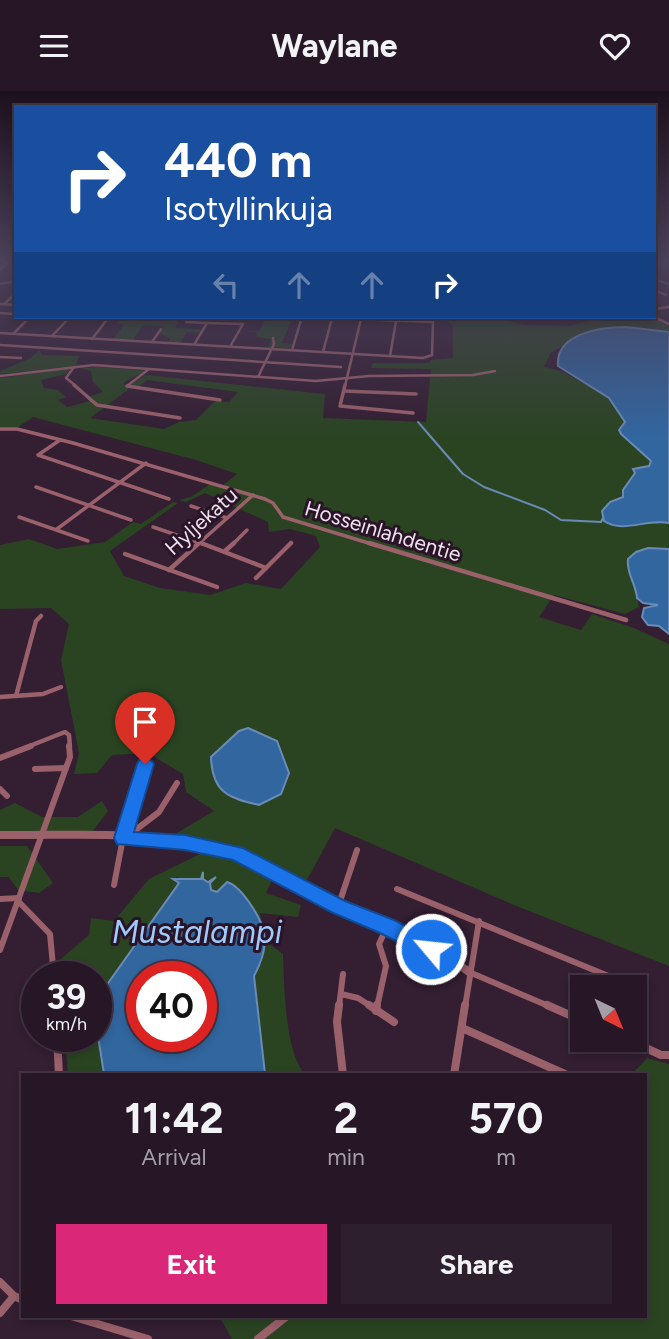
<!DOCTYPE html>
<style>
:root{--surface:#261626;--page:#2e1f2e;--text:#f1f3f6;--muted:#a49fa7;--line:#423543;--accent:#db2777}
body{margin:0;font-family:Figtree,sans-serif;background:var(--page);color:var(--text);height:100vh;display:flex;flex-direction:column;font-size:26px;white-space:nowrap}
*{box-sizing:border-box;margin:0}
p{font-size:23px;color:var(--muted)}
.icon{flex:none;width:38px;height:38px;fill:none;stroke:currentColor;stroke-width:2;stroke-linecap:round;stroke-linejoin:round}
.map{position:relative;flex:1;overflow:hidden}
.side{position:absolute;left:21px;top:982px;width:626px;height:245px;display:flex;flex-direction:column;background:var(--surface);border-radius:0px;box-shadow:0 4px 10px #0003,0 0 0 2px var(--line)}
.side>*{flex:none}
.hud{position:absolute;left:14px;top:14px;width:642px;height:214px;border-radius:0px;box-shadow:0 4px 10px #0003,0 0 0 2px var(--line);background:#1a4fa0;color:#fff;overflow:hidden}
.needle{width:46px;rotate:137deg}
.fabs{position:absolute;left:570px;top:884px;display:grid;gap:14px}
.fabs a{display:grid;place-items:center;width:77px;height:77px;border-radius:0px;background:var(--surface);box-shadow:0 4px 10px #0003,0 0 0 2px var(--line);font-size:35px}
.speed{position:absolute;left:21px;top:870px;display:flex;gap:14px;font-size:35px;font-weight:700;text-align:center}
.speed>*{display:grid;place-content:center;width:91px;height:91px;border-radius:50%;background:var(--surface);box-shadow:0 4px 10px #0003,0 0 0 2px var(--line);line-height:1}
.speed small{font-size:18px;font-weight:400}
.speed .limit{border:10px solid #d22;background:#fff;color:#111}
.pin{position:absolute;display:grid;place-items:center;width:60px;height:60px;color:#fff;margin:-72px -30px;border-radius:50% 50% 50% 0;rotate:-45deg;box-shadow:0 0 7px #0007}
.pin .icon{rotate:45deg}
.me{position:absolute;width:77px;margin:-38px;rotate:298deg;stroke-linejoin:round;filter:drop-shadow(0 0 5px #0008)}
.turn{display:flex;align-items:center;gap:24px;height:147px;padding:0 35px;font-size:32px}
.turn .icon{width:91px;height:91px;stroke-width:2.5}
.turn b{display:block;font-size:49px;line-height:60px}
.lanes{display:flex;align-items:center;height:66px;padding:0 35px;background:#0003;justify-content:center;gap:35px;direction:ltr}
.lanes .off{opacity:.35}
.eta{display:flex;justify-content:space-evenly;align-items:center;height:119px;text-align:center}
.eta b{font-size:42px;font-weight:700;line-height:49px}
.cta{display:flex;gap:14px;margin-top:auto;padding:14px 35px}
.cta a{flex:1;height:80px;border-radius:0px;background:var(--accent);color:#fff;font-size:28px;font-weight:700;line-height:80px;text-align:center}
.cta a+a{background:var(--page);color:var(--text)}
header{display:flex;justify-content:space-between;align-items:center;height:91px;padding:0 35px;background:var(--surface);font-size:32px;font-weight:700}
.map>svg:first-child{display:block}
.green{fill:#2a4422;fill-rule:evenodd}
.water{fill:#32669f;stroke:#6b8bb7;stroke-width:2;fill-rule:evenodd}
.lines{fill:none;stroke-linecap:round;stroke-linejoin:round}
.stream{stroke:#6b8bb7;stroke-width:2}
.minor-far4{stroke:#9b616b;stroke-width:2.5}
.minor-far3{stroke:#9b616b;stroke-width:3.5}
.minor-far2{stroke:#9b616b;stroke-width:4.5}
.minor-far1{stroke:#9b616b;stroke-width:6}
.minor{stroke:#9b616b;stroke-width:8}
.tertiary-far1{stroke:#9b616b;stroke-width:3.5}
.tertiary{stroke:#9b616b;stroke-width:8}
.secondary{stroke:#dd8191;stroke-width:4.5}
.route{fill:#1a73e8;stroke:#114b97;stroke-width:2}
.labels{text-anchor:middle;dominant-baseline:central;stroke-width:6;stroke-linejoin:round;paint-order:stroke}
.far-street-label{font-size:21px;fill:#efe1ee;stroke:#291428}
.near-water-label{font-size:32px;font-style:italic;fill:#a0cafb;stroke:#291428}
</style>
<header><svg class="icon" aria-label="menu" viewBox="0 0 24 24"><path d="M4 6h16M4 12h16M4 18h16"/></svg>Waylane<svg class="icon" aria-label="heart" viewBox="0 0 24 24"><path d="M12 20l-8-8c-3-5 5-10 8-4 3-6 11-1 8 4z"/></svg></header>
<div class="map">
<svg width="669" height="1248" viewBox="0 0 669 1248">
<rect width="100%" height="100%" fill="#331e32"/>
<g class="green">
<polygon points="123,226 180,226 175,237 201,238 199,242 187,241 180,252 167,252 170,248 160,242 164,235 143,234 133,249 113,248 124,234 117,232"/>
<polygon points="230,226 300,227 298,230 291,230 282,252 292,253 290,257 268,256 271,248 256,246 257,241 241,240 259,240 266,228"/>
<path d="M450,226H491L525,234L568,235L606,226H651L669,235V241L626,236L594,239L551,261L544,276L561,280L604,303L614,312L625,331L619,339L621,343L652,371L650,375C635,379 627,391 623,406L610,411L602,420L604,430L627,435L654,430L669,432V458L648,457L635,493L639,516L625,523L554,504L539,526L581,539L592,523L634,537L669,553V875L514,814L335,737L307,789L239,757L170,746L214,720L186,701L183,683L148,662L112,664L97,682L74,683L79,662L61,569L69,533L51,517L0,518V454L29,448L57,458L105,451L133,431L141,433L173,411L178,412L110,460L124,485L160,497L210,504L246,492L281,498L320,456L316,445L290,438L269,441L268,431L205,402L186,411L179,409L191,406L210,393L221,396L237,383L196,369L33,326L18,336H0V287L71,277L66,283L41,289L44,297L58,299L66,306L58,309L67,316L90,310L87,306L103,301L93,291L91,280L80,277L99,276L140,279L145,280L123,292L129,298L90,327L164,338L179,331L196,329L215,310L229,311L238,301L147,289L138,296L130,294L146,284L325,303L323,327L426,331L431,278L371,277L373,272H429L431,269L453,267V235L448,231ZM239,640L281,657L289,682L211,666Z"/>
<polygon points="39,259 42,264 79,265 76,273 84,274 0,283 0,280 31,267"/>
<polygon points="102,710 108,720 92,741 0,741 0,719 15,712 42,726 78,726"/>
<polygon points="0,755 27,755 53,792 39,802 18,799 9,786 0,786"/>
<path d="M204,761L235,765L275,783L266,802L301,814L298,826L260,822L264,842L254,819L211,799V789L203,788L202,785L201,788L185,789L176,786L174,788L179,791C145,841 103,889 99,952C98,962 103,973 104,983H68L65,945H96V886L62,885L61,868L89,844L91,827L114,830L149,788Z"/>
<path d="M264,849L283,863C284,893 285,962 305,983H265L254,884L262,870Z"/>
<polygon points="413,852 449,873 446,880 439,876 434,895 412,872"/>
<polygon points="647,967 669,973 669,1248 232,1248 219,1225 646,1225 646,984 632,983"/>
</g>
<g class="water">
<path d="M626,236L669,241V432C647,427 624,443 604,430L602,420L610,411L623,406V399L635,382L633,378L649,375L651,370L621,343L619,339L625,331L609,307L558,275C555,242 602,236 626,236Z"/>
<path d="M648,457L669,458V543L659,535L648,534L642,526L644,517L658,514L643,512L637,507C636,493 626,482 628,468L636,461Z"/>
<path d="M248,637L277,650L289,682L281,703L259,714C228,707 212,701 211,666L239,640Z"/>
<path d="M203,781V788L208,791L216,786L210,792L211,799L217,801L227,791C241,795 262,827 264,843C267,857 261,872 254,885L265,983H104L97,939L102,933V929H98L104,898L179,792L173,788H201ZM142,886H201V945H142Z"/>
</g>
<g class="lines">
<polyline class="stream" points="418,331 463,383 484,396 545,419 561,429 601,431 603,427"/>
<g class="minor-far4">
<polyline points="654,188 669,193"/>
<polyline points="0,193 16,190"/>
<polyline points="654,199 666,204"/>
<polyline points="0,213 16,214"/>
<polyline points="4,213 16,202"/>
<polyline points="654,218 669,216"/>
<polyline points="0,222 16,223"/>
<polyline points="654,226 669,233"/>
<polyline points="186,231 207,232 195,252"/>
<polyline points="207,232 243,233 231,254"/>
<polyline points="0,242 423,267 432,264 433,231 302,226"/>
<polyline points="14,242 30,226"/>
<polyline points="52,245 70,226"/>
<polyline points="92,248 109,226"/>
<polyline points="152,251 161,238"/>
<polyline points="0,254 341,276"/>
<polyline points="292,259 302,226"/>
<polyline points="323,261 332,227"/>
<polyline points="390,265 396,230"/>
<polyline points="0,266 21,267"/>
<polyline points="74,276 66,287 76,295"/>
<polyline points="0,285 94,274 316,290 369,285 473,284 495,280"/>
<polyline points="258,286 274,253 273,247"/>
<polyline points="127,295 149,278"/>
<polyline points="345,295 361,228"/>
</g>
<g class="minor-far3">
<polyline points="74,294 97,314 180,327"/>
<polyline points="345,294 340,315 413,322"/>
<polyline points="127,295 220,309"/>
<polyline points="344,300 416,303"/>
<polyline points="0,338 17,338 73,352 265,408 273,412 283,426 375,454"/>
<polyline points="60,349 38,364 169,408"/>
<polyline points="36,396 131,429"/>
<polyline points="191,415 227,427"/>
<polyline points="19,426 88,450"/>
<polyline points="153,436 206,454"/>
<polyline points="57,438 146,372"/>
<polyline points="197,454 253,404"/>
<polyline points="232,454 247,439"/>
</g>
<g class="minor-far2">
<polyline points="201,452 266,477"/>
<polyline points="369,452 626,529"/>
<polyline points="225,460 234,452"/>
<polyline points="125,463 217,496"/>
<polyline points="169,479 199,452"/>
<polyline points="256,487 291,452"/>
<polyline points="16,605 36,530 41,525"/>
<polyline points="0,606 43,603 61,596"/>
<polyline points="27,656 65,641 69,644 70,656"/>
</g>
<g class="minor-far1">
<polyline points="0,667 31,655"/>
<polyline points="35,678 66,677"/>
<polyline points="0,698 7,705"/>
<polyline points="129,744 159,721 177,692"/>
<polyline points="114,794 123,747 145,673"/>
<polyline points="397,798 623,891"/>
<polyline points="0,808 19,807"/>
<polyline points="18,810 50,843 54,886"/>
<polyline points="338,816 357,759"/>
<polyline points="0,859 70,666 69,655"/>
<polyline points="469,881 551,916"/>
<polyline points="341,903 358,907 372,916"/>
<polyline points="339,916 343,883"/>
<polyline points="377,916 386,875 379,853 387,836"/>
<polyline points="465,916 479,830"/>
</g>
<g class="minor">
<polyline points="339,914 337,931 343,984"/>
<polyline points="369,914 394,931"/>
<polyline points="547,914 583,930"/>
<polyline points="376,920 377,914"/>
<polyline points="462,937 567,984"/>
<polyline points="57,945 59,984"/>
<polyline points="626,948 661,964 669,964"/>
<polyline points="454,984 465,914"/>
<polyline points="0,1191 14,1205 23,1209"/>
<polyline points="0,1222 14,1205"/>
<polyline points="71,1225 148,1248"/>
<polyline points="258,1248 287,1225"/>
</g>
<polyline class="tertiary-far1" points="507,226 564,226"/>
<path class="tertiary" d="M0,744C77,745 163,737 238,763C274,776 306,801 341,817C385,837 430,851 469,881"/>
<polyline class="secondary" points="0,178 7,171"/>
</g>
<linearGradient id="sky" x2="0" y2="1"><stop stop-color="#1c101c"/><stop offset="0.49" stop-color="#4a415a"/><stop offset="1" stop-color="#4a415a" stop-opacity="0"/></linearGradient>
<rect width="669" height="346" fill="url(#sky)"/>
<polygon class="route" points="145,667 151,669 154,673 134,741 185,744 243,757 345,810 394,829 438,852 441,858 438,864 431,867 424,864 380,842 331,821 233,769 185,759 117,753 114,747 137,673 139,669"/>
<g class="labels">
<g class="far-street-label">
<text transform="translate(201 430) rotate(-42)">Hyljekatu</text>
<text transform="translate(383 440) rotate(17)">Hosseinlahdentie</text>
</g>
<g class="near-water-label">
<text x="197" y="841">Mustalampi</text>
</g>
</g>
</svg>
<div class="fabs">
<a><svg class="needle" viewBox="-14 -14 28 28"><path d="M0-13l5 13h-10z" fill="#e53935"/><path d="M0 13l5-13h-10z" fill="#a49fa7"/></svg></a>
</div>
<div class="speed"><div>39<small>km/h</small></div><div class="limit">40</div></div>
<div class="pin" style="left:145px;top:673px;background:#d93025"><svg class="icon" aria-label="arrive" viewBox="0 0 24 24"><path d="M6 21V4h12l-3 4 3 4H6"/></svg></div>
<svg class="me" style="left:431px;top:858px" viewBox="-20 -20 40 40"><circle r="17" fill="#1a73e8" stroke="#fff" stroke-width="3"/><path d="M0-11L8 9 0 5-8 9z" fill="#fff"/></svg>
<div class="hud">
<div class="turn"><svg class="icon" aria-label="right" viewBox="0 0 24 24"><path d="M7 20v-9h11M14 6l5 5-5 5"/></svg><div><b>440 m</b>Isotyllinkuja</div></div>
<div class="lanes"><svg class="icon off" aria-label="left" viewBox="0 0 24 24"><path d="M17 20v-9H6M10 6l-5 5 5 5"/></svg><svg class="icon off" aria-label="ahead" viewBox="0 0 24 24"><path d="M12 20V5M6 11l6-6 6 6"/></svg><svg class="icon off" aria-label="ahead" viewBox="0 0 24 24"><path d="M12 20V5M6 11l6-6 6 6"/></svg><svg class="icon" aria-label="right" viewBox="0 0 24 24"><path d="M7 20v-9h11M14 6l5 5-5 5"/></svg></div>
</div>
<section class="side">
<div class="eta">
<div><b>11:42</b><p>Arrival</p></div>
<div><b>2</b><p>min</p></div>
<div><b>570</b><p>m</p></div>
</div>
<div class="cta"><a>Exit</a><a>Share</a></div>
</section>
</div>
